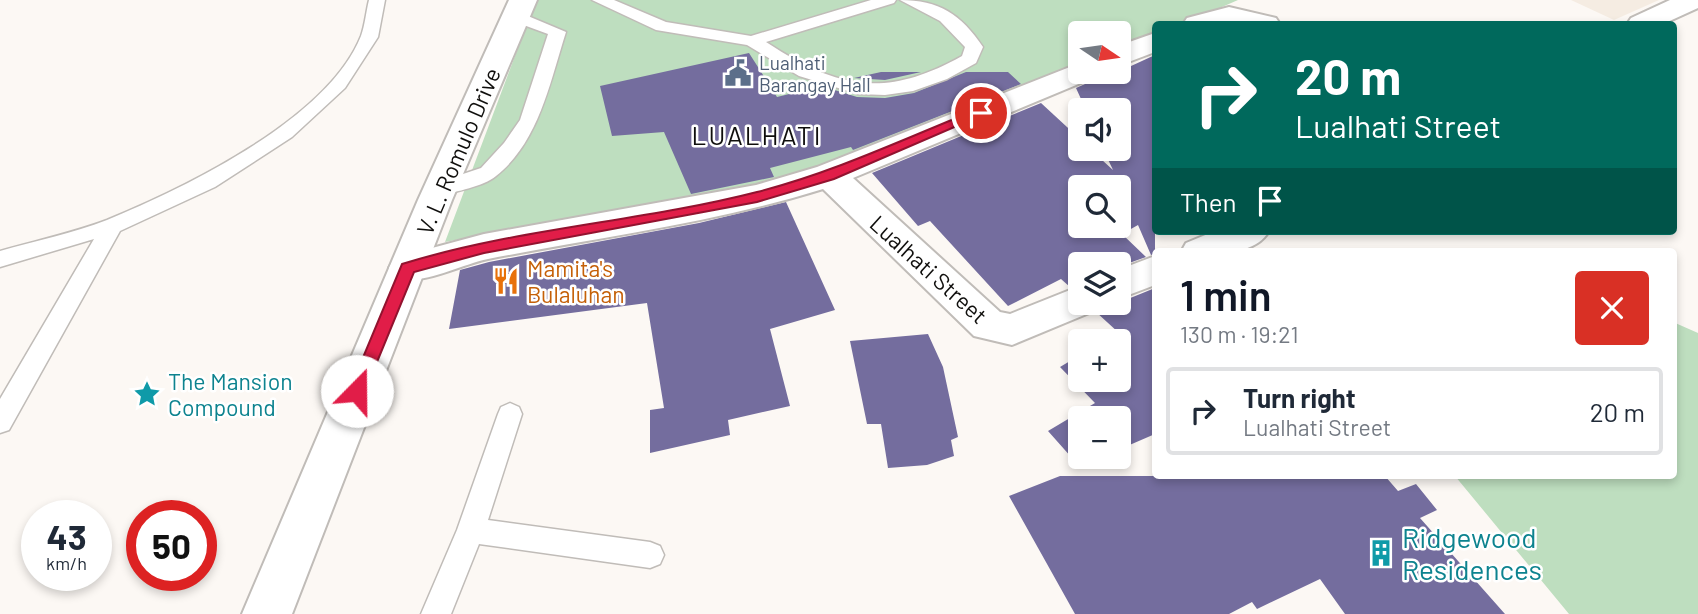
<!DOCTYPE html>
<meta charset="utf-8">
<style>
:root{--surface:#fff;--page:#f2f2f3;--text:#1f2937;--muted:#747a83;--line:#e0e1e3;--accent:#111827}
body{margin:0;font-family:Barlow,sans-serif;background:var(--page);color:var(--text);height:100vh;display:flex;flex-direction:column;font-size:26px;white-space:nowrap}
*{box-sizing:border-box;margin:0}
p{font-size:23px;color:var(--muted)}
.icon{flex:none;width:38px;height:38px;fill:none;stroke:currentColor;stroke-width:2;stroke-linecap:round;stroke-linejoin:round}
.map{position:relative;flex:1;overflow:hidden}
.panel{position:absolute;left:1152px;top:248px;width:525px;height:231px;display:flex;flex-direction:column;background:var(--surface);border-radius:7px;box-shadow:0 4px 10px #0003}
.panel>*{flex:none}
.guide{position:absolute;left:1152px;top:21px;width:525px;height:214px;border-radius:7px;box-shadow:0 4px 10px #0003;background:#00695c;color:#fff;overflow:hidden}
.needle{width:46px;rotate:103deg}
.buttons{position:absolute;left:1068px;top:21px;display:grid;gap:14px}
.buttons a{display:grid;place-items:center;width:63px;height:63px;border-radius:7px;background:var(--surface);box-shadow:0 4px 10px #0003;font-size:35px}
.speed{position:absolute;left:21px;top:500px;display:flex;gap:14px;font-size:35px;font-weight:700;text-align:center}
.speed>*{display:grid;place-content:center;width:91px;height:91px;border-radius:50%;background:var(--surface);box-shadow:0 4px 10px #0003;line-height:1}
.speed small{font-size:18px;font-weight:400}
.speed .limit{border:10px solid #d22;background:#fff;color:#111}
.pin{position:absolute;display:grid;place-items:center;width:60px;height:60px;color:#fff;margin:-30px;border:4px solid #fff;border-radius:50%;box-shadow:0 2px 7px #0007}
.me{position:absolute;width:77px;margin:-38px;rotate:22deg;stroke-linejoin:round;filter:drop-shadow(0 0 5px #0008)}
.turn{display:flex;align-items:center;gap:24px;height:147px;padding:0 28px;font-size:32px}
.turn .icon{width:91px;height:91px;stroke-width:2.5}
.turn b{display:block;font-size:49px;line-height:60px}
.then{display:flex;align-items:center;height:66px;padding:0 28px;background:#0003;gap:14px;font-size:26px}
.round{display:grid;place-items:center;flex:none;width:74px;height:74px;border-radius:7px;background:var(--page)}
.overview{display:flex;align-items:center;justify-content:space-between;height:119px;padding:0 28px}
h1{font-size:42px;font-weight:600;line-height:52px;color:var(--accent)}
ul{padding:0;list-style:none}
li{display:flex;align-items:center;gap:21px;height:88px;margin:0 14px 10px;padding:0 14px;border:4px solid var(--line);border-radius:7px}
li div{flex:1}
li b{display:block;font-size:26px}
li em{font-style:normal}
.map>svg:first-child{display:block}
.built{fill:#f5ece2}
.green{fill:#bedebf}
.building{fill:#746d9e;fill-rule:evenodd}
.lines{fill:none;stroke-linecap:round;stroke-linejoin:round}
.lane-casing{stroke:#c0bcb8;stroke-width:3}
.street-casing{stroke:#c0bcb8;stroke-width:4}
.secondary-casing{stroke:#c0bcb8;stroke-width:4}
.lane{fill:#fff;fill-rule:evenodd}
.street{fill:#fff;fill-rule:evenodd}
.secondary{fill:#fff;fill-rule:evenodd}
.route{fill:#e11d48;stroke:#92132f;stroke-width:2}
.labels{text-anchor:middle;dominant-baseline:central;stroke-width:5;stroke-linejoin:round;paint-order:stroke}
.far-service-label{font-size:19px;fill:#4e5e75;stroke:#fff;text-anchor:start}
.street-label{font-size:23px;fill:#100f0d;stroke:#fff}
.food-label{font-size:23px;fill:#c56008;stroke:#fff;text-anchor:start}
.culture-label{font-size:23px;fill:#0d838f;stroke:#fff;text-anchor:start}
.quarter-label{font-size:26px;letter-spacing:2px;fill:#100f0d;stroke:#fff}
.near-culture-label{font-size:28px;fill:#0d838f;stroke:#fff;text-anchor:start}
</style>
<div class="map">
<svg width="1698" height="614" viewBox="0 0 1698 614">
<rect width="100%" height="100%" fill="#fcf8f4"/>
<polygon class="built" points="1571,0 1659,0 1614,20"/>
<g class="green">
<polygon points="536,0 1238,0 1183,24 1155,24 1155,37 1118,54 1118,33 1080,33 1080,71 781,179 445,242"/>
<polygon points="1673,322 1698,333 1698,614 1569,614 1455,476 1673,476"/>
</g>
<g class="building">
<polygon points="749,53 777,97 822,86 857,97 885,98 914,93 966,72 1008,72 1021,84 853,150 851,147 770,168 774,177 691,194 664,132 612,136 600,86"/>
<path d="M1155,55V254L1151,255L1138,225L1122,234L1146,257L1118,267V264H1080V284L1070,287L1061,279L1008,306L930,221L918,226L872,173L1041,103L1080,139V149H1090L1113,170L1103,149H1118V110H1086L1076,88L1094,80L1100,72L1106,74L1118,72ZM1080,187H1118V226H1080Z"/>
<polygon points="881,72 921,72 885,80 854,78"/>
<polygon points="786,202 835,310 770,329 790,406 728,420 730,435 650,453 650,410 664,408 647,303 449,329 460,270 489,262 699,223"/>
<polygon points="1155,288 1155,434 1118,450 1118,418 1080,418 1080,457 1102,457 1080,467 1048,431 1095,403 1060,367 1080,355 1080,380 1118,380 1118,341 1105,341 1119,333 1096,312 1101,303 1118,303"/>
<polygon points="928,334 943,367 958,437 951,440 954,456 927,465 888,468 881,424 867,424 850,341"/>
<polygon points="1060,476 1385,476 1398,491 1416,484 1437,510 1420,518 1505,614 1345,614 1320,579 1257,609 1252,602 1229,614 1075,614 1009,496"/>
</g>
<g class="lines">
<defs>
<g id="lane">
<path d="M369,0H385L378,37L345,88L292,137L215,187L120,231L9,430L0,433V399L94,239L0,267V251C35,241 73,233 107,220C185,188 328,119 361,36C365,25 366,12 369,0Z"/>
<path d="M592,0H614L666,22L751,36L871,0H896L894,3L766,42C838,89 885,99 962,56L965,47L940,21L900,0C939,0 961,14 983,47L976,63L947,79L913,91L885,95L858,94L799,76L747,45L656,30Z"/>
<path d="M516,11L566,32C550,82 539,142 496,176C483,187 456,191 440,196L433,194L430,189L433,184L481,168L504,143L520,120L548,34L510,20V12Z"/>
<polygon points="510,403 519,407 522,414 488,520 650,542 660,546 664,555 660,564 650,568 479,544 451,614 421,614 457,530 498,414 501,407"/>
</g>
<g id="street">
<polygon points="1670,0 1698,0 1698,8 1663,24 1627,24 1631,18"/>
<polygon points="1229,7 1276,18 1280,24 1183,24 1187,18"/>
<polygon points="1155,33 1155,52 1118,66 1118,46"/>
<path d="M1080,63V72H1097L1093,78L853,178L1000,312L1010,314L1080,286V303H1098L1094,311L1012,345L974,336L823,189C714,223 600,237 488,259C459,265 423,286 395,278L389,268L395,258L484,234L756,185L817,167Z"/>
<path d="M1215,231H1269C1253,259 1208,252 1181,252L1186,243Z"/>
<polygon points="1155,256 1155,285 1118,299 1118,270"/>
</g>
<polygon id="secondary" points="509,0 537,0 452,200 292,614 242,614 418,200"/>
</defs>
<use href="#lane" class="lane-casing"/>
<use href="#street" class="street-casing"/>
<use href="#secondary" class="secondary-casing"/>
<use href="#lane" class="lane"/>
<use href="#street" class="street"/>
<use href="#secondary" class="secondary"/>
</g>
<path class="route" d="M976,110L987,113L834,179L757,202L484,253L414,272L363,396L357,399L349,391L402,264C518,228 640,222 757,192C832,173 904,139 976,110Z"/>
<defs>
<symbol id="civic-bare" viewBox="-9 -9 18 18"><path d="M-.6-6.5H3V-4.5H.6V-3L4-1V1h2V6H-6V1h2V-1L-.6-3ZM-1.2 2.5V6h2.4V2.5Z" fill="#5c6f8a" stroke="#fff" stroke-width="2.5" paint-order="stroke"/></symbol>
<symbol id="restaurant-bare" viewBox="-9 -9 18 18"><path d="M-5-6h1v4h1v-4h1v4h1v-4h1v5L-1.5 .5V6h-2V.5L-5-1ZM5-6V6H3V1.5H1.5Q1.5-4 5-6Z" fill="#e8710a" stroke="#fff" stroke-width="2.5" paint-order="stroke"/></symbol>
<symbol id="sight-bare" viewBox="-9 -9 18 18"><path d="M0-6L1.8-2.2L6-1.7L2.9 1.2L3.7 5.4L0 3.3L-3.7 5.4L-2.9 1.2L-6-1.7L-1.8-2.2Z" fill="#0f9aa8" stroke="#fff" stroke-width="2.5" paint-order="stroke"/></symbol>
<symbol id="building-bare" viewBox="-9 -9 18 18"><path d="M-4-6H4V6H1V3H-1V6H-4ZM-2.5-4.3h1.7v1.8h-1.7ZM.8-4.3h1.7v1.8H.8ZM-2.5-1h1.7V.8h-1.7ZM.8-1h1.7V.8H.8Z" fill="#0f9aa8" stroke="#fff" stroke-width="2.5" paint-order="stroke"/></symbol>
</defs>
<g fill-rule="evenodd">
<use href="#civic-bare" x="719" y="54" width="38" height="38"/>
<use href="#restaurant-bare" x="487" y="262" width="38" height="38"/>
<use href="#sight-bare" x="128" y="375" width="38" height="38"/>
<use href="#building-bare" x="1362" y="534" width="38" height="38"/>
</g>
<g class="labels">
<g class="far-service-label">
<text x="759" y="62">Lualhati<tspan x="759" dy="22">Barangay Hall</tspan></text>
</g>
<g class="street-label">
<text transform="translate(458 151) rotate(-67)">V. L. Romulo Drive</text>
<text transform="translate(929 269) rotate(42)">Lualhati Street</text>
</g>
<g class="food-label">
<text x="527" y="268">Mamita's<tspan x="527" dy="26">Bulaluhan</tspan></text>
</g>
<g class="culture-label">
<text x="168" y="381">The Mansion<tspan x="168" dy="26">Compound</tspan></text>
</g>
<g class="quarter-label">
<text x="757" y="134">LUALHATI</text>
</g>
<g class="near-culture-label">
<text x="1402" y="537">Ridgewood<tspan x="1402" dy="32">Residences</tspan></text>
</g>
</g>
</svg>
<div class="buttons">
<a><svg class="needle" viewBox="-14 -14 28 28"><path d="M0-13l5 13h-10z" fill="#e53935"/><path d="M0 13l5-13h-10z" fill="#747a83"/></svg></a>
<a><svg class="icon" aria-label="sound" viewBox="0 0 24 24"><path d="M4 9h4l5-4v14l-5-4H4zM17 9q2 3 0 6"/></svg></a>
<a><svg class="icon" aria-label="search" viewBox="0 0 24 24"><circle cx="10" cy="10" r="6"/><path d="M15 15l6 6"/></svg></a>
<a><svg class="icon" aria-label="layers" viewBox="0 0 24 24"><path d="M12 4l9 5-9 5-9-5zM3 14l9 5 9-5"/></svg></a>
<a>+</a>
<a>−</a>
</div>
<div class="speed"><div>43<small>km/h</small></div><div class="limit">50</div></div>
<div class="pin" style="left:981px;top:113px;background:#d93025"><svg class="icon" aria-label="arrive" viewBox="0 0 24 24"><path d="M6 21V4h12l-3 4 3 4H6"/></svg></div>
<svg class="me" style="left:357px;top:391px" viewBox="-20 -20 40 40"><circle r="19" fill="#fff"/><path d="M0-13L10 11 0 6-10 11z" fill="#e11d48"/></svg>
<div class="guide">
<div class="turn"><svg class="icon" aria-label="right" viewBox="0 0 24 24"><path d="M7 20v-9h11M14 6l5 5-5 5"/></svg><div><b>20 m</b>Lualhati Street</div></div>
<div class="then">Then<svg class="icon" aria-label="arrive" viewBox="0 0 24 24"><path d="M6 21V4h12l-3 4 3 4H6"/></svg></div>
</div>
<section class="panel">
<div class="overview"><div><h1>1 min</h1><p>130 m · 19:21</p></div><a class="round" style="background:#d93025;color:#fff"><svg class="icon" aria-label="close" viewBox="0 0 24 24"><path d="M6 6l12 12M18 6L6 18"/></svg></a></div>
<ul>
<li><svg class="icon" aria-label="right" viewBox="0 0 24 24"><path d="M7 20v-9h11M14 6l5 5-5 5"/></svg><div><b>Turn right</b><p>Lualhati Street</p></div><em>20 m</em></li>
</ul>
</section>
</div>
